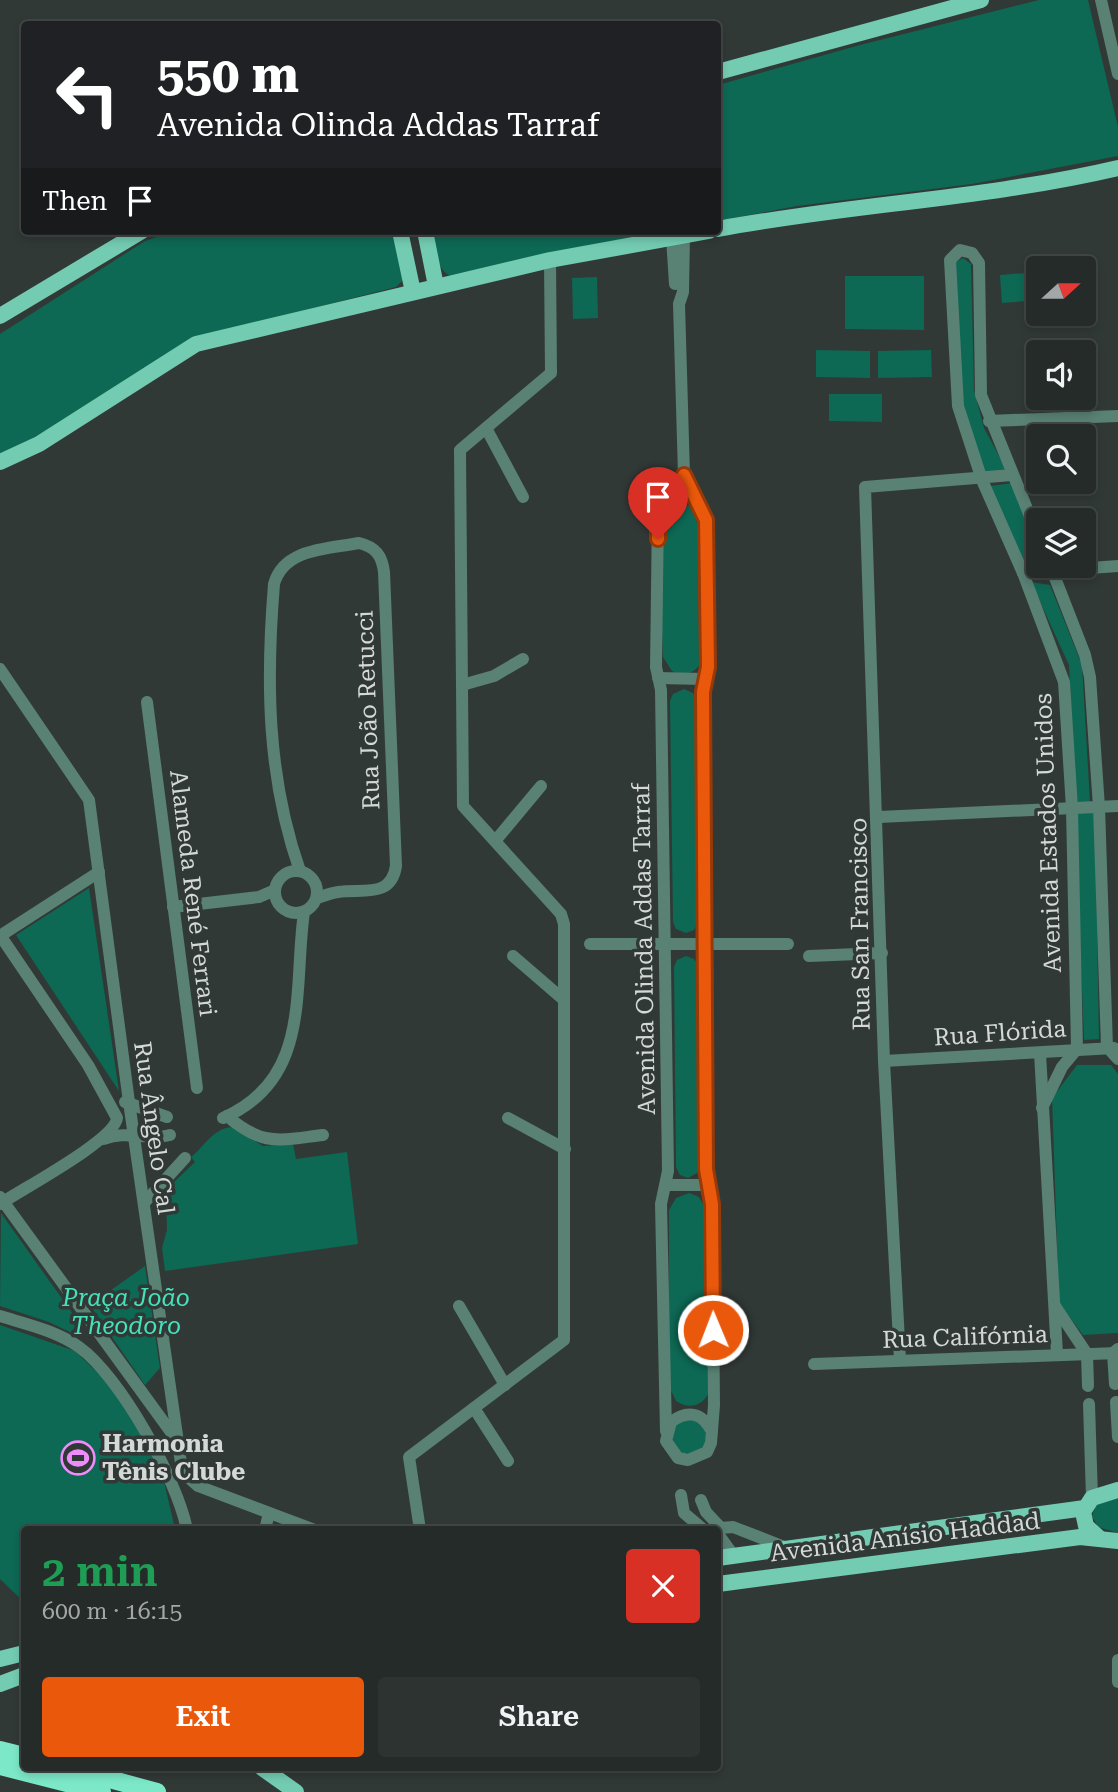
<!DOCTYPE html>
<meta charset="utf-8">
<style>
:root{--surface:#252b28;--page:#2d3330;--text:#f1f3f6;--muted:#a3a7a8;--line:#424745;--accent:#ea580c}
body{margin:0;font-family:"Roboto Serif",serif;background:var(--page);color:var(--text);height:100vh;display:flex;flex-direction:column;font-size:26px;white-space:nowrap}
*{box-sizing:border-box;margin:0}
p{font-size:23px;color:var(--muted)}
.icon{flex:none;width:38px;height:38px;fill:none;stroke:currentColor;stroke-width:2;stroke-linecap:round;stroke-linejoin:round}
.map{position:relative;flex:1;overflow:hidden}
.details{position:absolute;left:21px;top:1526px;width:700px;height:245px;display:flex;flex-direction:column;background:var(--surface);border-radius:7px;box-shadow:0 4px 10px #0003,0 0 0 2px var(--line)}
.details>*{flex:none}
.hud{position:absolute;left:21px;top:21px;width:700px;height:214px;border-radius:7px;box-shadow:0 4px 10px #0003,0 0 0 2px var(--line);background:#202124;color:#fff;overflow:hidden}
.needle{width:46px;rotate:69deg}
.controls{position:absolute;left:1026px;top:256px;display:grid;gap:14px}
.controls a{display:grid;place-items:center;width:70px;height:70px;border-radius:7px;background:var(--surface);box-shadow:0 4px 10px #0003,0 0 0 2px var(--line);font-size:35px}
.pin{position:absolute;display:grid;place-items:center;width:60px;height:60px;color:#fff;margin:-72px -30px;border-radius:50% 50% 50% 0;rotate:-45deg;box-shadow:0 0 7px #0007}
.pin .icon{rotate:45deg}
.me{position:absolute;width:77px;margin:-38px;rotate:359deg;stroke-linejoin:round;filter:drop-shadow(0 0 5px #0008)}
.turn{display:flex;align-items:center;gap:24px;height:147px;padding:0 21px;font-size:32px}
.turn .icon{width:91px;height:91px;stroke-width:2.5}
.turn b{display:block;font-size:49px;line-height:60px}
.then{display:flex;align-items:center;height:66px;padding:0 21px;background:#0003;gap:14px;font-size:26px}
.round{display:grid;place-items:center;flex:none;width:74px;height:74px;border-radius:7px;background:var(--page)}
.head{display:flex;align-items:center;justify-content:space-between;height:119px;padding:0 21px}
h1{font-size:42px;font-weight:600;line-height:52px;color:#1e9e55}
.cta{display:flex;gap:14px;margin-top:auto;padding:14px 21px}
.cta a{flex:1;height:80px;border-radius:7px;background:var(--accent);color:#fff;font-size:28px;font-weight:600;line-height:80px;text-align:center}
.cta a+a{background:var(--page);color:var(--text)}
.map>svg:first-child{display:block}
.green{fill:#0d6854}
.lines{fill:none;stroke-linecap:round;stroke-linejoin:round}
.minor{stroke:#598174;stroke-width:12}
.major{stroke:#73cbb1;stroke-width:16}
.highway{stroke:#7ce8c8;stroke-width:18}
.route-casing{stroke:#983908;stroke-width:18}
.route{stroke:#ea580c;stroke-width:12}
.labels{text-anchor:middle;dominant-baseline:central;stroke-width:7;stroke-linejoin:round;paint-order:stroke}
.street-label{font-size:24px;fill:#d4d8d7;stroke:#313936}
.park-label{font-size:24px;font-style:italic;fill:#46e1bb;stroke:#313936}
.poi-label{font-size:24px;font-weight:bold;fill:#d4d8d7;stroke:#313936;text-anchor:start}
</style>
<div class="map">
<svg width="1118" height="1792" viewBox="0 0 1118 1792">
<rect width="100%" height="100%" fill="#313936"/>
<g class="green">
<polygon points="1039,0 1088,0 1118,127 1118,156 972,184 797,206 718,221 718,85 860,45"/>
<polygon points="176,231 395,231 403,280 396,287 200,337 0,458 0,334 145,241"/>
<path d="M433,231H667L451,276C435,270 436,246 433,231Z"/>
<polygon points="963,258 971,264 974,390 984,428 1006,469 986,476 962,404 954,263"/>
<polygon points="1038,272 1038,300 1002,303 1000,275"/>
<polygon points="845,276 924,276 924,330 845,329"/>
<polygon points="597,277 598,318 573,319 572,278"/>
<polygon points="816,350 870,351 870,378 816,377"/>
<polygon points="931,350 932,377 878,378 878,351"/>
<polygon points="829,394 882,394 882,422 829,421"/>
<polygon points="1013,483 1038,550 1038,561 1023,565 990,486"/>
<path d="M678,502L692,506L701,536L702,660C697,673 685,677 672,671L663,657C663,627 652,519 678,502Z"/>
<polygon points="1031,582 1050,585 1082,665 1090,802 1076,804 1069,665"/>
<polygon points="684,689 693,693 698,701 698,922 694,930 686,933 676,929 673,922 670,701 673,694"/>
<polygon points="1095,811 1099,1039 1084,1040 1075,812"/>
<polygon points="89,888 119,1091 16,935"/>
<polygon points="686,956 694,959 699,966 701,1164 697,1173 688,1178 680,1175 676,1167 674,967 677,960"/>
<polygon points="1077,1065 1111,1065 1118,1074 1118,1333 1083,1335 1059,1303 1052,1098"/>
<path d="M233,1127L263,1146L293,1144L296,1159L347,1152L358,1244L165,1271L162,1248L167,1230L166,1200L172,1184L195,1162L191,1157C203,1148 214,1127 233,1127Z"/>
<path d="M689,1193L699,1197L707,1211L708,1394C701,1407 688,1409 676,1401L669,1386V1210L676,1198Z"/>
<polygon points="1,1213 83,1328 78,1336 49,1322 0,1306"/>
<polygon points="145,1266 160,1368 145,1385 90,1305"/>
<polygon points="0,1325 75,1351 101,1376 136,1420 160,1464 175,1529 24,1530 24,1602 0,1579"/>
<circle cx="689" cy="1437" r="17"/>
<polygon points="1118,1498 1118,1533 1098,1527 1092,1516 1096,1505"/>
</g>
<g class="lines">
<g class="minor">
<polyline points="1101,0 1118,74"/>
<path d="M684,236L683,292L679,304L684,475L706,520L707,667L703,692L706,1169L712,1204L714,1405L711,1443L707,1452L688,1460L678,1458L666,1441L671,1422C688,1409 703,1413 712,1432"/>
<polyline points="672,238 675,284"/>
<polyline points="989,421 1118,416"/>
<polyline points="486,428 523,497"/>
<polyline points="1038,536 981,395 979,263 972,253 960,250 950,260 958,406 982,480 1023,573 1064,682 1072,808 1077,1049 1062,1067 1042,1108"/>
<polyline points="1050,565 1085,655 1090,677 1099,807 1107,1047 1118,1059"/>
<polyline points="1023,573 1118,566"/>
<polyline points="0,669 89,800 129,1102 181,1463 189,1478 198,1486 315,1530"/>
<polyline points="658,678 705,679"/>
<polyline points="462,685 494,676 523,659"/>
<polyline points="147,702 197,1088"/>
<polyline points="879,817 1118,806"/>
<polyline points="496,840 541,786"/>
<circle cx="296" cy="892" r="21"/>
<path d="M300,871C267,777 266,682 274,584C284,548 328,549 359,543C376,547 382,556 384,572L396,866C391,899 362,888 338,892C331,893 323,896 317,898"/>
<polyline points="173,907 259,897 275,890"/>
<path d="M0,935L88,1065L117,1118C115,1140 22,1189 0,1204"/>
<polyline points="0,936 99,872"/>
<polyline points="590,944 788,944"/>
<polyline points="513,956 564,1000"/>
<polyline points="809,956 882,953"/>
<polyline points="1040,1053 1057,1354"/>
<polyline points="884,1061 1114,1048"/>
<polyline points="125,1102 167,1117"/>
<path d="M227,1116C263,1147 279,1140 323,1135"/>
<path d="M223,1118C312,1079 293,990 304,912"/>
<polyline points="508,1118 565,1149"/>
<path d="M104,1139C127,1130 147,1141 170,1135"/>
<polyline points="666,1185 707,1185"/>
<polyline points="0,1197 176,1439"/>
<polyline points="144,1203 185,1158"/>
<polyline points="459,1306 505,1385"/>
<polyline points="1055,1306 1087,1354 1088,1386"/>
<path d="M0,1316C26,1324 57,1331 79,1347C120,1376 178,1481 187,1530"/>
<polyline points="900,1360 884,1061 865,487 1012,475"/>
<polyline points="814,1364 1118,1353"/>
<polyline points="1115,1384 1113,1353 1118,1349"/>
<polyline points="1116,1402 1118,1437"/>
<polyline points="1089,1404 1092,1498"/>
<polyline points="474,1408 508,1461"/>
<polyline points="666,1431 661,1204 668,1171 661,690 656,667 658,513 684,475"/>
<polyline points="681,1495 684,1513 704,1530"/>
<polyline points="701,1500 706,1512 721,1528 733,1527 787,1548"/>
<polyline points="265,1530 269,1513"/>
<polyline points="420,1530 409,1457 564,1340 564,924 561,914 463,806 460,450 551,373 550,260"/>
<polyline points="718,1534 734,1556"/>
<polyline points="1118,1660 1118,1682"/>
</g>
<g class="major">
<polyline points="718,72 981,0"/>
<path d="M718,229C850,204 986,199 1118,168"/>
<polyline points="400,231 413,292"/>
<polyline points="425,231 436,286"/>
<polyline points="0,316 142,231"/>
<polyline points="0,462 39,444 196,344 550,260 709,231"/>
<polyline points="1098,1537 1086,1526 1083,1512 1092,1498 1118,1490"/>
<polyline points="718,1558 1085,1508"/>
<polyline points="718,1584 1080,1537 1118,1541"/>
<polyline points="0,1659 24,1653"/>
<polyline points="0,1684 24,1675"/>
<polyline points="262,1768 296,1792"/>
</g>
<g class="highway">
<polyline points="0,1750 24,1756"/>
<polyline points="0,1766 102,1792"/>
<polyline points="69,1768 157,1792"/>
</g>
</g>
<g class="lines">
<defs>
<polyline id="route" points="658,539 658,513 684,475 706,520 708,667 703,692 706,1169 712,1204 713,1330"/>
</defs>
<use href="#route" class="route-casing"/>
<use href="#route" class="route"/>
</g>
<defs>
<symbol id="stadium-ring" viewBox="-11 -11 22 22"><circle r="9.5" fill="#313936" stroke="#ed8cfa" stroke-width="1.5"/><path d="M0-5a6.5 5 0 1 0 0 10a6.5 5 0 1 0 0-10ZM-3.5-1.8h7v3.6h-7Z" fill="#ed8cfa"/></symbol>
</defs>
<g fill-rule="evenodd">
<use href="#stadium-ring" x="59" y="1439" width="38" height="38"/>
</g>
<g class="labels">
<g class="street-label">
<text transform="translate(368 710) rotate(-92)">Rua João Retucci</text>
<text transform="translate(1048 833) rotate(-92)">Avenida Estados Unidos</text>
<text transform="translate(193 893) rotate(83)">Alameda René Ferrari</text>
<text transform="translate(860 924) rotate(-91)">Rua San Francisco</text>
<text transform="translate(644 949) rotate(-91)">Avenida Olinda Addas Tarraf</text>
<text transform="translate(1000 1033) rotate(-4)">Rua Flórida</text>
<text transform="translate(154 1128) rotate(82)">Rua Ângelo Cal</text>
<text transform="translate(965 1337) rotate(-2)">Rua Califórnia</text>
<text transform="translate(905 1537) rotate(-7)">Avenida Anísio Haddad</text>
</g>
<g class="park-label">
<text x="126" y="1298">Praça João<tspan x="126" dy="28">Theodoro</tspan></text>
</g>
<g class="poi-label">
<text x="102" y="1444">Harmonia<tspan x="102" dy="28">Tênis Clube</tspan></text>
</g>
</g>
</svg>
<div class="controls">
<a><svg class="needle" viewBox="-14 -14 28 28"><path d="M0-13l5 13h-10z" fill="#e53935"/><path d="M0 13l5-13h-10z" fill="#a3a7a8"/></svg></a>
<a><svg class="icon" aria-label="sound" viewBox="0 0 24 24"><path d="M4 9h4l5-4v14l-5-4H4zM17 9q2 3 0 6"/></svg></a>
<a><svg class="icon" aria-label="search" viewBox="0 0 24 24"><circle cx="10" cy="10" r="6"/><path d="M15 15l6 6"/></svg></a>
<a><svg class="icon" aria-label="layers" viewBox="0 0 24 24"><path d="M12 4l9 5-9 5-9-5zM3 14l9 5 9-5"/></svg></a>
</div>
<div class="pin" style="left:658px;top:539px;background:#d93025"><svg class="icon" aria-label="arrive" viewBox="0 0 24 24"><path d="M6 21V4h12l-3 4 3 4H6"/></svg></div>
<svg class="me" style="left:713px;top:1330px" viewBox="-20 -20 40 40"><circle r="17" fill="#ea580c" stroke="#fff" stroke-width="3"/><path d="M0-11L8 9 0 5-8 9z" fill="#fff"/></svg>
<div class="hud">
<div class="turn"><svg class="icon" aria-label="left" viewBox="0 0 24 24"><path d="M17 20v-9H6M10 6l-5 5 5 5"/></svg><div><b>550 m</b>Avenida Olinda Addas Tarraf</div></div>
<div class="then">Then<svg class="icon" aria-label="arrive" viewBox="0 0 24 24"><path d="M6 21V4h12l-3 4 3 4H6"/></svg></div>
</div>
<section class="details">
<div class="head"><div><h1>2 min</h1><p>600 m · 16:15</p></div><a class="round" style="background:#d93025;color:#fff"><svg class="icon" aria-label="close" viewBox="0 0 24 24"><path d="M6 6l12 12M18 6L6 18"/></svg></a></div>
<div class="cta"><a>Exit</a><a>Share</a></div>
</section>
</div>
